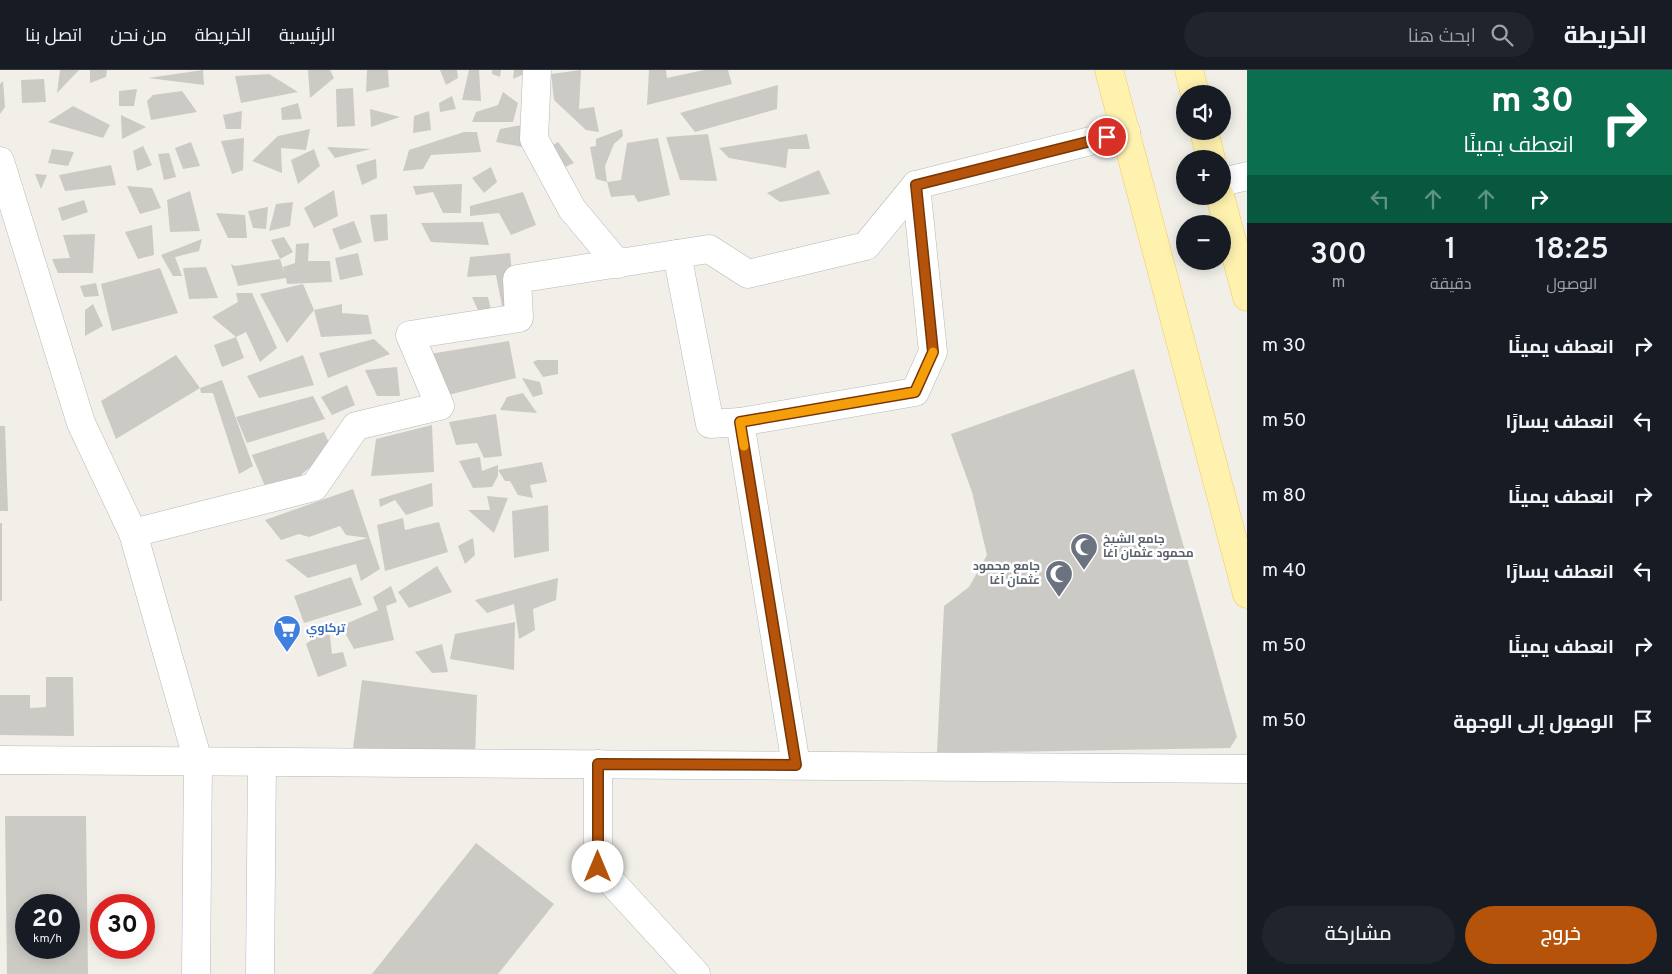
<!DOCTYPE html>
<html lang="ar">
<meta charset="utf-8">
<style>
:root{--surface:#171b24;--page:#20242c;--text:#f1f3f6;--muted:#9ea1a6;--line:#363941;--accent:#b45309}
body{margin:0;font-family:Overpass,Cairo,sans-serif;background:var(--page);color:var(--text);direction:rtl;height:100vh;display:flex;flex-direction:column;font-size:19px;white-space:nowrap}
*{box-sizing:border-box;margin:0}
p{font-size:16px;color:var(--muted)}
.icon{flex:none;width:28px;height:28px;fill:none;stroke:currentColor;stroke-width:2;stroke-linecap:round;stroke-linejoin:round}
.map{position:relative;flex:1;overflow:hidden;direction:ltr}
.drawer{display:flex;flex-direction:column;background:var(--surface);width:425px}
.drawer>*{flex:none}
.top-card{background:#0b6e4f;color:#fff;overflow:hidden}
.fabs{position:absolute;left:1176px;top:15px;display:grid;gap:10px}
.fabs a{display:grid;place-items:center;width:55px;height:55px;border-radius:50%;background:var(--surface);box-shadow:0 2px 12px #0003;font-size:25px}
.speed{position:absolute;left:15px;top:824px;display:flex;gap:10px;font-size:25px;font-weight:700;text-align:center}
.speed>*{display:grid;place-content:center;width:65px;height:65px;border-radius:50%;background:var(--surface);box-shadow:0 2px 12px #0003;line-height:1}
.speed small{font-size:12px;font-weight:400}
.speed .limit{border:8px solid #d22;background:#fff;color:#111}
.pin{position:absolute;display:grid;place-items:center;width:42px;height:42px;color:#fff;margin:-21px;border:2px solid #fff;border-radius:50%;box-shadow:0 1px 5px #0007}
.me{position:absolute;width:55px;margin:-28px;rotate:0deg;stroke-linejoin:round;filter:drop-shadow(0 0 4px #0008)}
.turn{display:flex;align-items:center;gap:18px;height:105px;padding:0 15px;font-size:22px}
.turn .icon{width:65px;height:65px;stroke-width:2.5}
.turn b{display:block;font-size:35px;line-height:42px}
.lanes{display:flex;align-items:center;height:48px;padding:0 15px;background:#0003;justify-content:center;gap:25px;direction:ltr}
.lanes .off{opacity:.35}
.eta{display:flex;justify-content:space-evenly;align-items:center;height:85px;text-align:center}
.eta b{font-size:30px;font-weight:600;line-height:35px}
.button{display:flex;gap:10px;margin-top:auto;padding:10px 15px}
.button a{flex:1;height:58px;border-radius:30px;background:var(--accent);color:#fff;font-size:20px;font-weight:600;line-height:58px;text-align:center}
.button a+a{background:var(--page);color:var(--text)}
ul{padding:0;list-style:none}
li{display:flex;align-items:center;gap:15px;height:75px;padding:0 15px}
li div{flex:1}
li b{display:block;font-size:19px}
li em{font-style:normal}
header{display:flex;align-items:center;gap:30px;box-sizing:border-box;height:70px;padding:0 25px;background:var(--surface);border-bottom:1px solid var(--line)}
header strong{font-size:24px}
nav{display:flex;gap:28px;margin-inline-start:auto;font-size:18px}
.search{width:350px;height:45px;background:var(--page);display:flex;align-items:center;gap:12px;box-sizing:border-box;padding:0 18px;border-radius:28px;color:var(--muted);font-size:19px}
main{display:flex;flex:1;min-height:0}
.map>svg:first-child{display:block}
.building{fill:#cccac5;fill-rule:evenodd}
.lines{fill:none;stroke-linecap:round;stroke-linejoin:round}
.street-casing{stroke:#b5b8bc;stroke-width:29}
.secondary-casing{stroke:#b6babf;stroke-width:29}
.primary-casing{stroke:#f2c960;stroke-width:29}
.street{stroke:#fff;stroke-width:28}
.secondary{stroke:#fff;stroke-width:28}
.primary{stroke:#fff2af;stroke-width:28}
.route-casing{stroke:#753606;stroke-width:12}
.route{stroke:#b45309;stroke-width:9}
.slow{stroke:#f59e0b;stroke-width:9}
.labels{text-anchor:middle;dominant-baseline:central;stroke-width:5;stroke-linejoin:round;paint-order:stroke}
.worship-label{font-size:12px;font-weight:bold;fill:#5b616d;stroke:#fff;text-anchor:start}
.shop-label{font-size:12px;font-weight:bold;fill:#366cbe;stroke:#fff;text-anchor:start}
</style>
<header>
<strong>الخريطة</strong>
<div class="search"><svg class="icon" aria-label="search" viewBox="0 0 24 24"><circle cx="10" cy="10" r="6"/><path d="M15 15l6 6"/></svg>ابحث هنا</div>
<nav><a>الرئيسية</a><a>الخريطة</a><a>من نحن</a><a>اتصل بنا</a></nav>
</header>
<main>
<section class="drawer">
<div class="top-card">
<div class="turn"><svg class="icon" aria-label="right" viewBox="0 0 24 24"><path d="M7 20v-9h11M14 6l5 5-5 5"/></svg><div><b>30 m</b>انعطف يمينًا</div></div>
<div class="lanes"><svg class="icon off" aria-label="left" viewBox="0 0 24 24"><path d="M17 20v-9H6M10 6l-5 5 5 5"/></svg><svg class="icon off" aria-label="ahead" viewBox="0 0 24 24"><path d="M12 20V5M6 11l6-6 6 6"/></svg><svg class="icon off" aria-label="ahead" viewBox="0 0 24 24"><path d="M12 20V5M6 11l6-6 6 6"/></svg><svg class="icon" aria-label="right" viewBox="0 0 24 24"><path d="M7 20v-9h11M14 6l5 5-5 5"/></svg></div>
</div>
<div class="eta">
<div><b>18:25</b><p>الوصول</p></div>
<div><b>1</b><p>دقيقة</p></div>
<div><b>300</b><p>m</p></div>
</div>
<ul>
<li><svg class="icon" aria-label="right" viewBox="0 0 24 24"><path d="M7 20v-9h11M14 6l5 5-5 5"/></svg><div><b>انعطف يمينًا</b></div><em>30 m</em></li>
<li><svg class="icon" aria-label="left" viewBox="0 0 24 24"><path d="M17 20v-9H6M10 6l-5 5 5 5"/></svg><div><b>انعطف يسارًا</b></div><em>50 m</em></li>
<li><svg class="icon" aria-label="right" viewBox="0 0 24 24"><path d="M7 20v-9h11M14 6l5 5-5 5"/></svg><div><b>انعطف يمينًا</b></div><em>80 m</em></li>
<li><svg class="icon" aria-label="left" viewBox="0 0 24 24"><path d="M17 20v-9H6M10 6l-5 5 5 5"/></svg><div><b>انعطف يسارًا</b></div><em>40 m</em></li>
<li><svg class="icon" aria-label="right" viewBox="0 0 24 24"><path d="M7 20v-9h11M14 6l5 5-5 5"/></svg><div><b>انعطف يمينًا</b></div><em>50 m</em></li>
<li><svg class="icon" aria-label="arrive" viewBox="0 0 24 24"><path d="M6 21V4h12l-3 4 3 4H6"/></svg><div><b>الوصول إلى الوجهة</b></div><em>50 m</em></li>
</ul>
<div class="button"><a>خروج</a><a>مشاركة</a></div>
</section>
<div class="map">
<svg width="1247" height="904" viewBox="0 0 1247 904">
<rect width="100%" height="100%" fill="#f1efe8"/>
<g class="building">
<polygon points="60,0 79,0 57,23"/>
<polygon points="90,0 107,0 106,7 90,13"/>
<polygon points="203,0 204,15 148,8"/>
<polygon points="308,0 330,0 334,8 310,28"/>
<polygon points="367,0 388,0 389,17 366,22"/>
<polygon points="440,0 457,0 458,8 446,15"/>
<polygon points="469,0 479,0 481,31 462,30"/>
<polygon points="492,0 501,0 500,7 492,4"/>
<polygon points="514,0 524,0 524,4 513,9"/>
<polygon points="581,0 579,39 594,37 599,62 586,60 554,30 551,4"/>
<polygon points="649,0 666,0 667,8 704,0 728,0 732,14 647,35"/>
<polygon points="269,4 298,22 241,33 235,6"/>
<polygon points="44,9 46,32 22,33 21,10"/>
<polygon points="3,11 5,37 0,44 0,14"/>
<polygon points="778,15 777,39 695,62 680,43"/>
<polygon points="353,18 355,56 337,57 336,19"/>
<polygon points="137,19 134,36 119,36 119,21"/>
<polygon points="182,21 197,42 151,50 147,31 153,25"/>
<polygon points="503,22 518,33 513,52 472,52 476,42 498,35"/>
<polygon points="452,26 456,39 440,42 439,33"/>
<polygon points="298,33 302,49 282,50 281,38"/>
<polygon points="73,36 110,55 103,68 48,52"/>
<polygon points="370,39 400,47 371,57"/>
<polygon points="242,41 241,59 226,59 223,45"/>
<polygon points="429,41 431,60 413,63 414,46"/>
<polygon points="121,45 146,57 122,69"/>
<polygon points="522,55 522,77 496,72 500,59"/>
<polygon points="310,59 306,80 281,78 282,103 252,91 278,66"/>
<polygon points="622,59 623,66 614,74 605,96 607,112 621,110 627,73 658,68 670,125 638,132 634,125 611,127 607,112 596,109 590,77 596,76 596,69"/>
<polygon points="464,62 477,62 481,82 431,85 423,99 403,101 409,80"/>
<polygon points="708,64 717,111 680,110 666,67"/>
<polygon points="807,64 810,79 788,79 786,98 729,88 719,78"/>
<polygon points="244,68 243,100 232,104 221,71"/>
<polygon points="191,72 200,96 183,99 175,78"/>
<polygon points="558,72 574,93 554,102 543,81"/>
<polygon points="143,76 152,95 137,101 133,81"/>
<polygon points="327,77 371,79 335,88"/>
<polygon points="52,79 74,82 68,96 48,93"/>
<polygon points="314,79 320,96 298,114 291,90"/>
<polygon points="169,83 176,107 164,110 158,84"/>
<polygon points="376,89 377,108 362,115 356,95"/>
<polygon points="111,95 116,115 65,121 59,105"/>
<polygon points="491,97 497,112 484,123 472,108"/>
<polygon points="819,100 830,124 780,132 767,123"/>
<polygon points="35,104 47,105 41,119"/>
<polygon points="462,114 461,143 443,143 433,122 416,125 413,116"/>
<polygon points="127,116 152,118 161,138 140,144"/>
<polygon points="334,120 338,146 314,158 304,138"/>
<polygon points="190,121 200,161 170,162 167,130"/>
<polygon points="523,122 536,155 511,165 499,143 470,146 470,136"/>
<polygon points="84,130 88,142 62,151 58,138"/>
<polygon points="293,132 290,156 269,161 276,134"/>
<polygon points="268,137 266,159 253,158 248,141"/>
<polygon points="216,143 245,145 247,168 228,168"/>
<polygon points="387,144 388,170 374,172 370,145"/>
<polygon points="354,151 362,172 340,180 332,159"/>
<polygon points="483,152 489,175 431,172 421,153"/>
<polygon points="152,155 154,185 138,189 125,162"/>
<polygon points="95,164 93,203 58,203 52,189 70,188 63,165"/>
<polygon points="284,167 293,182 280,189 271,170"/>
<polygon points="202,169 199,181 175,187 182,206 173,206 161,185"/>
<polygon points="309,173 308,191 330,191 332,212 287,214 286,208 238,216 231,194 235,196 280,189 285,205 283,197 295,193 296,174"/>
<polygon points="358,183 363,205 340,210 335,188"/>
<polygon points="510,183 515,235 502,236 496,205 467,207 470,187"/>
<polygon points="206,197 218,228 189,229 183,198"/>
<polygon points="160,198 178,243 112,261 101,214"/>
<polygon points="96,213 99,226 84,227 80,216"/>
<polygon points="303,214 314,240 287,273 260,224"/>
<polygon points="236,223 252,223 277,278 260,292 246,262 236,267 244,288 222,297 214,275 236,267 212,247 238,232"/>
<polygon points="472,227 488,227 491,240 481,247"/>
<polygon points="93,234 103,256 85,266 85,240"/>
<polygon points="342,234 342,243 368,245 372,264 321,267 314,240"/>
<polygon points="374,269 390,284 328,308 319,283"/>
<polygon points="509,271 516,308 444,326 430,284"/>
<polygon points="176,285 200,318 116,369 101,331"/>
<polygon points="303,285 314,315 259,328 247,306"/>
<polygon points="537,290 558,290 558,304 543,307 533,292"/>
<polygon points="397,297 400,326 377,326 365,300"/>
<polygon points="1134,299 1237,667 1230,678 937,683 944,536 969,517 987,485 972,422 951,364"/>
<polygon points="522,308 540,312 543,324 533,327"/>
<polygon points="222,310 253,396 239,404 213,323 201,323 200,318"/>
<polygon points="347,315 355,335 332,345 321,327"/>
<polygon points="523,323 537,343 500,340 507,327"/>
<polygon points="313,326 325,349 247,373 236,347"/>
<polygon points="496,344 502,386 484,388 477,373 456,375 449,352"/>
<polygon points="432,355 434,402 371,406 376,369"/>
<polygon points="0,356 5,356 8,441 0,441"/>
<polygon points="324,362 332,379 302,404 301,417 269,426 252,385"/>
<polygon points="480,387 482,401 498,395 498,406 492,417 473,418 459,391"/>
<polygon points="542,392 547,412 530,415 533,428 518,425 510,411 505,411 498,400"/>
<polygon points="432,413 433,436 406,445 395,430 380,437 379,429"/>
<polygon points="353,419 380,499 361,511 356,494 308,508 285,490 368,468 346,465 340,456 309,467 299,464 281,470 265,450"/>
<polygon points="487,426 508,428 494,463 468,440 490,440"/>
<polygon points="548,435 549,481 514,488 512,441"/>
<polygon points="403,448 405,460 439,452 448,482 385,501 377,455"/>
<rect x="0" y="453" width="2" height="78"/>
<polygon points="473,468 475,485 465,494 458,476"/>
<polygon points="437,496 452,522 409,538 398,522"/>
<polygon points="351,507 362,535 304,553 294,526"/>
<polygon points="558,508 556,530 533,539 535,560 519,569 514,534 487,543 475,530"/>
<polygon points="391,516 397,532 386,536 394,570 354,579 341,556 378,540 373,527"/>
<polygon points="515,552 514,600 450,589 455,564"/>
<polygon points="329,558 332,584 343,582 347,596 318,607 306,574"/>
<polygon points="442,574 448,602 432,603 415,582"/>
<polygon points="46,607 73,607 74,666 0,665 0,625 30,625 30,638 46,637"/>
<polygon points="362,610 477,625 475,689 352,686"/>
<path d="M5,746H86L88,904H7ZM26,835H69V878H26Z"/>
<polygon points="476,773 554,834 498,904 372,904"/>
</g>
<g class="lines">
<defs>
<g id="street">
<polyline points="537,0 534,69 572,139 618,194"/>
<polyline points="0,91 81,353 133,463 198,691"/>
<polyline points="1222,112 1247,106"/>
<polyline points="677,184 710,354 740,352 796,695"/>
<polyline points="740,352 915,322 933,282 916,115 1126,62"/>
<polyline points="133,463 314,417 356,356 440,336 410,265 519,248 517,209 709,179 748,204 866,176 916,115"/>
<polyline points="0,690 1247,699"/>
<polyline points="598,694 598,797 696,904"/>
</g>
<g id="secondary">
<polyline points="196,904 198,691"/>
<polyline points="260,904 262,692"/>
</g>
<g id="primary">
<polyline points="1109,0 1247,524"/>
<polyline points="1189,0 1195,24"/>
<polyline points="1204,61 1211,89"/>
<polyline points="1220,126 1247,227"/>
</g>
</defs>
<use href="#street" class="street-casing"/>
<use href="#secondary" class="secondary-casing"/>
<use href="#primary" class="primary-casing"/>
<use href="#street" class="street"/>
<use href="#secondary" class="secondary"/>
<use href="#primary" class="primary"/>
</g>
<g class="lines">
<defs>
<polyline id="route" points="598,797 598,694 796,695 740,352 915,322 933,282 916,115 1107,67"/>
</defs>
<use href="#route" class="route-casing"/>
<use href="#route" class="route"/>
<polyline class="slow" points="744,376 740,352 915,322 933,282"/>
</g>
<defs>
<symbol id="mosque-pin" viewBox="-11 -11 22 30"><path d="M0 17L-7.5 6A9.5 9.5 0 1 1 7.5 6Z" fill="#6b7280" stroke="#fff"/><path d="M3.5-4.9A6 6 0 1 0 3.5 4.9A5 5 0 1 1 3.5-4.9Z" fill="#fff"/></symbol>
<symbol id="supermarket-pin" viewBox="-11 -11 22 30"><path d="M0 17L-7.5 6A9.5 9.5 0 1 1 7.5 6Z" fill="#3f7fe0" stroke="#fff"/><path d="M-6-5.5h2.5l.6 2H6L4.5 2H-2.5L-4.4-4H-6ZM-1.5 3.2a1.3 1.3 0 1 0 .1 0ZM3 3.2a1.3 1.3 0 1 0 .1 0Z" fill="#fff"/></symbol>
</defs>
<g fill-rule="evenodd">
<use href="#mosque-pin" x="1068" y="461" width="32" height="43"/>
<use href="#mosque-pin" x="1043" y="488" width="32" height="43"/>
<use href="#supermarket-pin" x="271" y="543" width="32" height="43"/>
</g>
<g class="labels">
<g class="worship-label">
<text x="1103" y="470">جامع الشيخ<tspan x="1103" dy="14">محمود عثمان آغا</tspan></text>
<text x="1040" y="497" text-anchor="end">جامع محمود<tspan x="1040" dy="14">عثمان آغا</tspan></text>
</g>
<g class="shop-label">
<text x="306" y="559">تركاوي</text>
</g>
</g>
</svg>
<div class="fabs">
<a><svg class="icon" aria-label="sound" viewBox="0 0 24 24"><path d="M4 9h4l5-4v14l-5-4H4zM17 9q2 3 0 6"/></svg></a>
<a>+</a>
<a>−</a>
</div>
<div class="speed"><div>20<small>km/h</small></div><div class="limit">30</div></div>
<div class="pin" style="left:1107px;top:67px;background:#d93025"><svg class="icon" aria-label="arrive" viewBox="0 0 24 24"><path d="M6 21V4h12l-3 4 3 4H6"/></svg></div>
<svg class="me" style="left:598px;top:797px" viewBox="-20 -20 40 40"><circle r="19" fill="#fff"/><path d="M0-13L10 11 0 6-10 11z" fill="#b45309"/></svg>
</div>
</main>
